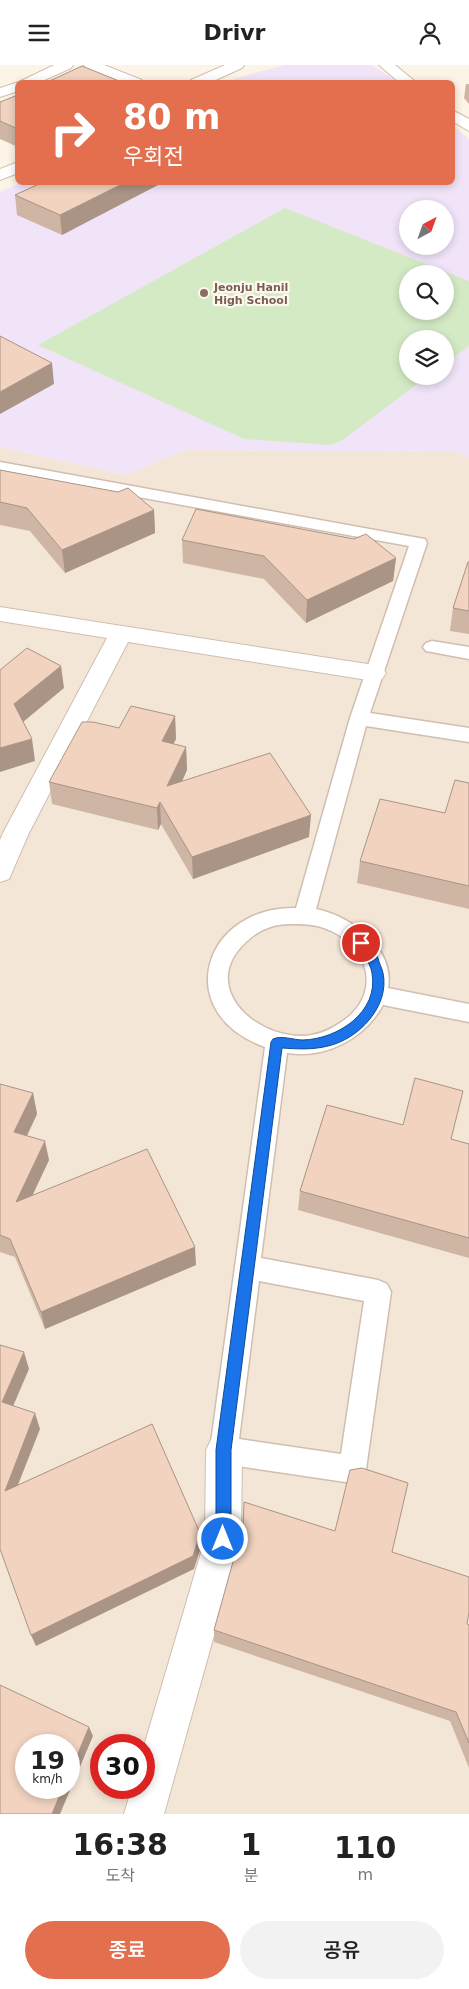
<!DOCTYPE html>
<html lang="ko">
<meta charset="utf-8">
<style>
:root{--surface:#fff;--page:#f2f2f2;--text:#222;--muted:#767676;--accent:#e46f4f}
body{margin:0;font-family:"DejaVu Sans","Noto Sans KR",sans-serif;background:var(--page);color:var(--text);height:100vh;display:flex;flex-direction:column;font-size:19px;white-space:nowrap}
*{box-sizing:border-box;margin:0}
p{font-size:16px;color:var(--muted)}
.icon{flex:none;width:28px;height:28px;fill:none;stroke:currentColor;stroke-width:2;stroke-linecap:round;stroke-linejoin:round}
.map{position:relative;height:1749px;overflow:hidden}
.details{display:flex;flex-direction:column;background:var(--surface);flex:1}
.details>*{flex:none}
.hud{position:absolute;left:15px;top:15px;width:440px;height:105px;border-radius:8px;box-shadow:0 2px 8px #0003;background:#e46f4f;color:#fff;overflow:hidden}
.needle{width:32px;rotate:41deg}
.fabs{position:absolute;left:399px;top:135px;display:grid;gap:10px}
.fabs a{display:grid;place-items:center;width:55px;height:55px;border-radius:50%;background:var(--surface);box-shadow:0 2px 8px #0003;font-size:25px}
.speed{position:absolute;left:15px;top:1669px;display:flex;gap:10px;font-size:25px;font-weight:700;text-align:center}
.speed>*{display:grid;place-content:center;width:65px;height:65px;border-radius:50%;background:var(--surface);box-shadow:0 2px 8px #0003;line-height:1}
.speed small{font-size:12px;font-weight:400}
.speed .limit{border:8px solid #d22;background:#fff;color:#111}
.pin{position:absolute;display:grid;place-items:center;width:42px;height:42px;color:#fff;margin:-21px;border:2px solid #fff;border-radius:50%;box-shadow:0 1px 5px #0007}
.me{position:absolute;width:55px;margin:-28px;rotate:0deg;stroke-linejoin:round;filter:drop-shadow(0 0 4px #0008)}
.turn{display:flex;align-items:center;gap:18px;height:105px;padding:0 25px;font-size:22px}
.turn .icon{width:65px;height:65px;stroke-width:2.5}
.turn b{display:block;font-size:35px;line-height:42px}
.eta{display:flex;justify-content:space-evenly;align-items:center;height:85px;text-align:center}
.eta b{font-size:30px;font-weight:600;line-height:35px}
.action{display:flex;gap:10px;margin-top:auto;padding:10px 25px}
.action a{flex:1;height:58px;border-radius:30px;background:var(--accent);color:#fff;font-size:20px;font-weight:600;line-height:58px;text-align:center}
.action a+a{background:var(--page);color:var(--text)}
header{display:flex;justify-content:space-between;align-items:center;height:65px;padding:0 25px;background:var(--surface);font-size:22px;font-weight:600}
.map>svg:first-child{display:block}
.residential{fill:#f4e6d6;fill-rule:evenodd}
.education{fill:#f1e4f9;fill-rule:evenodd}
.green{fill:#d4eac5;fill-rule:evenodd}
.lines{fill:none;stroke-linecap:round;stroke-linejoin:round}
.lane-casing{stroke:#d0beb0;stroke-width:3}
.street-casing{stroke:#d0beb0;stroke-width:2}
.secondary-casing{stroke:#d3bead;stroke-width:2}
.lane{fill:#fff;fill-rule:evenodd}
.street{fill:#fff;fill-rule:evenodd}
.secondary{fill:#fff;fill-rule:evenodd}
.wall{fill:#cfb5a4}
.shaded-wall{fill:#a99486}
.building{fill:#f1d3bf;stroke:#a99486}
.route{fill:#1a73e8;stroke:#114b97}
.education-dot{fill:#8d6e63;stroke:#fff8ee;stroke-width:2}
.labels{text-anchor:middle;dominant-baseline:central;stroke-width:4.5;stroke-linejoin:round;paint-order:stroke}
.far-education-label{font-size:11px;font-weight:bold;fill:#785e54;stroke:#fff8ee;text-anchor:start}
</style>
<header><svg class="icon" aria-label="menu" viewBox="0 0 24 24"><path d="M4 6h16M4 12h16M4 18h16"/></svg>Drivr<svg class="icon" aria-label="person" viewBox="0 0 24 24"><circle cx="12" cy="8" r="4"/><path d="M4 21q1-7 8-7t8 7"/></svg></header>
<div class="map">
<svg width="469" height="1749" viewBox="0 0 469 1749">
<rect width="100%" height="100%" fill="#fcf4e7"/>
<path class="residential" d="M0,382L125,410L185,385L455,387L469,392V1749H0ZM26,1680H69V1722H26ZM101,1680H144V1722H101Z"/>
<g class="education">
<polygon points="285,0 372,0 398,17 228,17 240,12"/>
<path d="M453,61L469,74V392L455,387L185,385L125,410L0,382V127L20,118H452ZM408,144H445V181H408ZM408,209H445V246H408ZM408,274H445V311H408Z"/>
</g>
<path class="green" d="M285,143L469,216V281L445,299V274H408V311H428L341,376L330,380L244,374L38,280ZM408,209H445V246H408Z"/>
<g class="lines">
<defs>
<g id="lane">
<path d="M0,397L419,473L425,474L427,478L370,648L469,663V677L366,661L316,844C351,851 395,883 388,923L469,939V957L383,940C364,974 326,994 287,988L261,1193L378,1215L387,1219L391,1227L366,1404L362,1414L352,1418L224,1399L214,1395L210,1385L265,982C170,948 203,841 296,843L350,653L409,481L0,407ZM290,859C301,859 314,859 324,863C370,879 384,930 340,958C328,966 316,971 301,971C252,971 199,920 246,877C258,865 274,859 290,859ZM259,1216L364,1236L341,1389L239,1374Z"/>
<polygon points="432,576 469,582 469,594 426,586 423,582 426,578"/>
</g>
<g id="street">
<polygon points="84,0 104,0 142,15 144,18 123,18 86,3"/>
<polygon points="225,0 244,0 242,3 209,18 189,18 191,15"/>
<polygon points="379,0 395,0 417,18 400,18"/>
<polygon points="452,45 469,54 469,66 452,56"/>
<polygon points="18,97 18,108 0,115 0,104"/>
<polygon points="0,542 374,600 382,602 386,608 382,614 374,616 128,577 29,768 9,814 0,817 0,775 3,768 107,573 0,556"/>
<polygon points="224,1367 236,1373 242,1385 241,1474 164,1749 124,1749 132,1722 144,1722 144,1681 205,1474 206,1385 212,1373"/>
</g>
<polygon id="secondary" points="54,0 73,0 71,3 38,18 18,18 18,26 0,32 0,23 19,17"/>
</defs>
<use href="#lane" class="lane-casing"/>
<use href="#street" class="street-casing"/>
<use href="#secondary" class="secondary-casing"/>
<use href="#lane" class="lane"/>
<use href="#street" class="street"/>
<use href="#secondary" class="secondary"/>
</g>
<g class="wall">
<polygon points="466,19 469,19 469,39 464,33"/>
<polygon points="18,30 18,82 0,74 0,37"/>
<polygon points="15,130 99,150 62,170 17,150"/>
<polygon points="0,405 154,445 155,468 65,508 30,466 0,460"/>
<polygon points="182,475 396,493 393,516 306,558 264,514 183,498"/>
<polygon points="469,497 469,569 450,566 453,543"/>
<polygon points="175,651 176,674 173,679 186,682 187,705 182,717 309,772 193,814 161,759 158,765 52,739 49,717 119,663"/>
<polygon points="469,718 469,844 357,818 360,796 445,748"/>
<polygon points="0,1019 33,1028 37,1049 27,1071 49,1095 32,1130 196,1200 45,1264 15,1192 0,1187"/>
<polygon points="403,1060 469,1079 469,1193 298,1145 300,1126"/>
<polygon points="392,1487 467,1559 469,1560 469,1703 450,1656 214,1577 214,1565"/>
</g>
<g class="shaded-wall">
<polygon points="124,118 162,118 62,170 60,150"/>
<polygon points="52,298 54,319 0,349 0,327"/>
<polygon points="154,445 155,468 65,508 62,485"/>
<polygon points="396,493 393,516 306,558 307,535"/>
<polygon points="61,601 64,623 17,662 14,639"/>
<polygon points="175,651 176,674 163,699 162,676"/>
<polygon points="32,674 35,696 0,707 0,683"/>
<polygon points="186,682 187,705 169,744 167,721"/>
<polygon points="160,737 161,759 158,765 157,743"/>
<polygon points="311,750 309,772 193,814 192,792"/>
<polygon points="33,1028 37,1049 19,1087 14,1067"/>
<polygon points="45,1076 49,1095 21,1155 16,1137"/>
<polygon points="195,1182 196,1200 45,1264 41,1247"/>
<polygon points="24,1287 29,1304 8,1353 2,1337"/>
<polygon points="35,1348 40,1364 10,1440 5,1426"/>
<polygon points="200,1468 201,1482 194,1504 36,1581 31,1570"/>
<polygon points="89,1662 93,1671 60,1749 52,1749 63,1722 69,1722 69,1710"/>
</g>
<g class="building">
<polygon points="82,1 124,18 45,18"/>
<polygon points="18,30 18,64 0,56 0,37"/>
<polygon points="41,118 124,118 60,150 15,130"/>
<polygon points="0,271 52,298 0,327"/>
<polygon points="0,405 118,427 128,423 154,445 62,485 27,443 0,437"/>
<polygon points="196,444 354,474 366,469 396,493 307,535 264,491 182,475"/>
<polygon points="468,497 469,497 469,546 453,543"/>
<polygon points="27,583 61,601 14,639 32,674 0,683 0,605"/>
<polygon points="131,641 175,651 162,676 186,682 167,721 270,688 311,750 192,792 160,737 157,743 49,717 82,657 93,657 119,663"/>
<polygon points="455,715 469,718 469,821 360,796 380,734 445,748"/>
<polygon points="415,1013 463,1026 451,1074 469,1079 469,1173 300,1126 327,1040 403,1060"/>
<polygon points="0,1019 33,1028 14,1067 45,1076 16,1137 147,1084 195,1182 41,1247 10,1174 0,1170"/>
<polygon points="0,1280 24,1287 2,1337 35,1348 5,1426 152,1359 200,1468 193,1491 31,1570 0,1484"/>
<polygon points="362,1403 408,1418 392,1487 469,1512 469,1547 467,1559 469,1560 469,1678 456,1647 214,1565 243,1461 244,1437 335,1466 350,1405"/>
<polygon points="0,1620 89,1662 69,1710 69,1680 26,1680 26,1722 63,1722 52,1749 0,1749"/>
</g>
<path class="route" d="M361,873C370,876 374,885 378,893C379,898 382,903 383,908C390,941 359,974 328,981C312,985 298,984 282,983L231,1385V1474L229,1480L223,1482L218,1480L216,1474V1385L271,977L273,974C282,970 293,975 303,975C338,974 379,947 372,908C370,896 361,888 355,878Z"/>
<circle class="education-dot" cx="204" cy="228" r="5"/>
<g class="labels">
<g class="far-education-label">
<text x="214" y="222">Jeonju Hanil<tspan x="214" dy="13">High School</tspan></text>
</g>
</g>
</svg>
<div class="fabs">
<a><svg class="needle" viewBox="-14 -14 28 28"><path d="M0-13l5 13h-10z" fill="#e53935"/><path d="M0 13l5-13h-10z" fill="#767676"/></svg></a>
<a><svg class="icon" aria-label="search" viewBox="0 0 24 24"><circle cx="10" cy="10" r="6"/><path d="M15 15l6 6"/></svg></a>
<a><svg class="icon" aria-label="layers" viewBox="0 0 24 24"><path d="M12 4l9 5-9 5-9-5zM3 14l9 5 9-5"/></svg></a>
</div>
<div class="speed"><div>19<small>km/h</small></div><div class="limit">30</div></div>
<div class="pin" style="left:361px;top:878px;background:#d93025"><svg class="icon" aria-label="arrive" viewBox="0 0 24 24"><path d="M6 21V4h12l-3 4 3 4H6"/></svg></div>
<svg class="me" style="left:223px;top:1474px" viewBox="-20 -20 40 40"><circle r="17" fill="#1a73e8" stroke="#fff" stroke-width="3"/><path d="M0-11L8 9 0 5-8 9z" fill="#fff"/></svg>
<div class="hud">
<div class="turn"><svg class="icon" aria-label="right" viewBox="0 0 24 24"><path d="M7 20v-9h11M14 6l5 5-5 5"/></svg><div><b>80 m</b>우회전</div></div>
</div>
</div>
<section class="details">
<div class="eta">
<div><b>16:38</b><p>도착</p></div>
<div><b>1</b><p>분</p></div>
<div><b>110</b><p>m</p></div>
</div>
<div class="action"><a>종료</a><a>공유</a></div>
</section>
